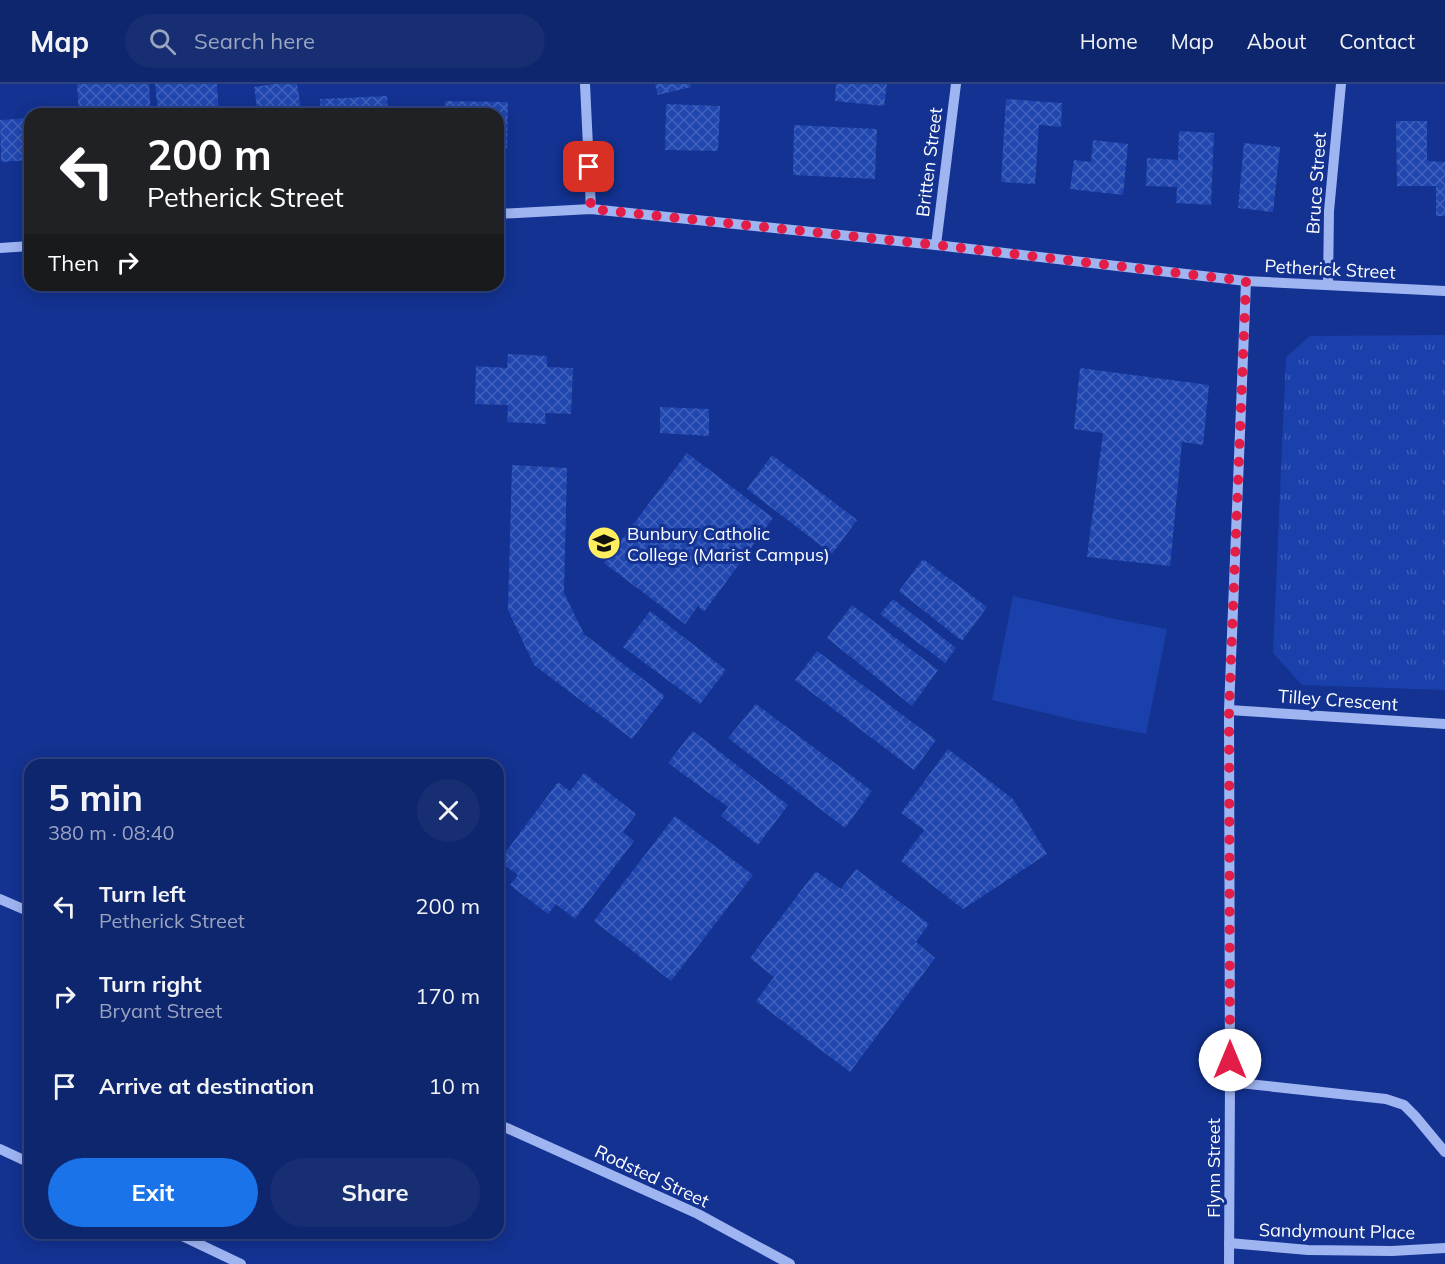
<!DOCTYPE html>
<meta charset="utf-8">
<style>
:root{--surface:#0e266d;--page:#172e72;--text:#f1f3f6;--muted:#9ba5c2;--line:#2e4380;--accent:#1a73e8}
body{margin:0;font-family:Mulish,sans-serif;background:var(--page);color:var(--text);height:100vh;display:flex;flex-direction:column;font-size:22px;white-space:nowrap}
*{box-sizing:border-box;margin:0}
p{font-size:20px;color:var(--muted)}
.icon{flex:none;width:33px;height:33px;fill:none;stroke:currentColor;stroke-width:2;stroke-linecap:round;stroke-linejoin:round}
.map{position:relative;flex:1;overflow:hidden}
.side{position:absolute;left:24px;top:675px;width:480px;height:480px;display:flex;flex-direction:column;background:var(--surface);border-radius:18px;box-shadow:0 3px 15px #0003,0 0 0 2px var(--line)}
.side>*{flex:none}
.banner{position:absolute;left:24px;top:24px;width:480px;height:183px;border-radius:18px;box-shadow:0 3px 15px #0003,0 0 0 2px var(--line);background:#202124;color:#fff;overflow:hidden}
.pin{position:absolute;display:grid;place-items:center;width:51px;height:51px;color:#fff;margin:-26px;border-radius:12px;box-shadow:0 3px 9px #0006}
.me{position:absolute;width:66px;margin:-33px;rotate:0deg;stroke-linejoin:round;filter:drop-shadow(0 0 4px #0008)}
.turn{display:flex;align-items:center;gap:21px;height:126px;padding:0 24px;font-size:27px}
.turn .icon{width:78px;height:78px;stroke-width:2.5}
.turn b{display:block;font-size:42px;line-height:51px}
.then{display:flex;align-items:center;height:57px;padding:0 24px;background:#0003;gap:12px;font-size:22px}
.round{display:grid;place-items:center;flex:none;width:63px;height:63px;border-radius:32px;background:var(--page)}
.overview{display:flex;align-items:center;justify-content:space-between;height:102px;padding:0 24px}
h1{font-size:36px;font-weight:700;line-height:45px}
.button{display:flex;gap:12px;margin-top:auto;padding:12px 24px}
.button a{flex:1;height:69px;border-radius:36px;background:var(--accent);color:#fff;font-size:24px;font-weight:700;line-height:69px;text-align:center}
.button a+a{background:var(--page);color:var(--text)}
ul{padding:0;list-style:none}
li{display:flex;align-items:center;gap:18px;height:90px;padding:0 24px}
li div{flex:1}
li b{display:block;font-size:22px}
li em{font-style:normal}
header{display:flex;align-items:center;gap:36px;box-sizing:border-box;height:84px;padding:0 30px;background:var(--surface);border-bottom:2px solid var(--line)}
header strong{font-size:28px}
nav{display:flex;gap:33px;margin-inline-start:auto;font-size:21px}
.search{width:420px;height:54px;background:var(--page);display:flex;align-items:center;gap:15px;box-sizing:border-box;padding:0 21px;border-radius:33px;color:var(--muted);font-size:22px}
.map>svg:first-child{display:block}
.grass{fill:url(#grass-tufts)}
.pitch{fill:#1a40ab}
.building{fill:url(#building-cross-hatch)}
.lines{fill:none;stroke-linecap:round;stroke-linejoin:round}
.minor{stroke:#9fb5f2;stroke-width:10}
.route{stroke:#e11d48;stroke-width:10;stroke-dasharray:0 18}
.labels{text-anchor:middle;dominant-baseline:central;stroke-width:6;stroke-linejoin:round;paint-order:stroke}
.street-label{font-size:18px;fill:#fff;stroke:#133291}
.poi-label{font-size:18px;fill:#fff;stroke:#133291;text-anchor:start}
</style>
<header>
<strong>Map</strong>
<div class="search"><svg class="icon" aria-label="search" viewBox="0 0 24 24"><circle cx="10" cy="10" r="6"/><path d="M15 15l6 6"/></svg>Search here</div>
<nav><a>Home</a><a>Map</a><a>About</a><a>Contact</a></nav>
</header>
<div class="map">
<svg width="1445" height="1180" viewBox="0 0 1445 1180">
<defs>
<pattern id="grass-tufts" width="24" height="20" patternUnits="userSpaceOnUse" patternTransform="scale(1.5)"><rect width="24" height="20" fill="#1a40ab"/><path d="M3 7l-1-3M5 7V3M7 7l1-3M15 17l-1-3M17 17v-4M19 17l1-3" fill="none" stroke="#3c5db8"/></pattern>
<pattern id="building-cross-hatch" width="8" height="8" patternUnits="userSpaceOnUse" patternTransform="scale(1.5)"><rect width="8" height="8" fill="#2046b0"/><path d="M0 0l8 8M0 8l8-8" fill="none" stroke="#4162bc"/></pattern>
</defs>
<rect width="100%" height="100%" fill="#133291"/>
<polygon class="grass" points="1445,251 1445,606 1302,601 1273,569 1286,273 1310,252"/>
<polygon class="pitch" points="1013,512 1115,535 1167,545 1146,650 1074,636 992,616"/>
<g class="building">
<polygon points="77,0 149,0 151,30 79,30"/>
<polygon points="155,0 217,0 219,30 158,30"/>
<polygon points="274,0 297,0 302,30 258,30 254,3"/>
<polygon points="655,0 690,0 691,3 658,11"/>
<polygon points="836,0 887,0 884,22 835,17"/>
<polygon points="387,12 388,30 321,30 320,15"/>
<polygon points="1006,15 1062,19 1061,43 1039,41 1035,100 1001,98"/>
<polygon points="445,17 508,18 507,65 498,64 498,30 445,30"/>
<polygon points="666,20 720,22 718,67 665,66"/>
<polygon points="30,34 30,76 1,78 0,36"/>
<polygon points="1396,37 1427,37 1427,77 1445,78 1445,132 1436,132 1436,102 1397,102"/>
<polygon points="794,41 877,45 875,95 793,91"/>
<polygon points="1179,47 1214,49 1211,121 1176,119 1177,103 1146,102 1147,74 1178,76"/>
<polygon points="1093,56 1128,60 1123,111 1070,105 1074,76 1091,78"/>
<polygon points="1244,59 1280,63 1273,128 1238,124"/>
<polygon points="508,270 547,272 547,283 573,284 571,330 545,329 546,340 507,338 508,321 475,320 476,282 507,284"/>
<polygon points="1080,284 1209,301 1203,361 1182,358 1170,482 1087,473 1103,349 1074,345"/>
<polygon points="660,323 709,325 709,352 660,349"/>
<polygon points="687,369 773,434 704,528 698,522 685,540 604,479"/>
<polygon points="772,371 857,436 832,470 747,405"/>
<polygon points="512,381 567,384 564,509 584,550 665,612 632,655 534,581 508,526"/>
<polygon points="923,475 987,523 962,557 899,507"/>
<polygon points="893,515 956,564 945,579 880,530"/>
<polygon points="852,521 938,586 912,622 827,554"/>
<polygon points="650,527 726,586 700,620 623,563"/>
<polygon points="817,567 936,656 914,686 795,596"/>
<polygon points="756,620 872,707 845,744 728,654"/>
<polygon points="693,647 788,721 758,761 721,732 728,723 668,679"/>
<polygon points="948,665 1013,715 1047,770 963,825 901,777 924,746 901,729"/>
<polygon points="584,689 636,730 623,748 634,757 575,835 556,820 548,830 510,801 518,791 499,777 558,698 570,707"/>
<polygon points="675,732 753,791 671,897 594,837"/>
<polygon points="856,785 929,840 916,858 935,874 850,988 756,917 774,893 750,874 816,787 841,805"/>
</g>
<g class="lines">
<g class="minor">
<polyline points="585,0 591,125"/>
<polyline points="498,130 591,125 936,161 1246,197 1445,207"/>
<polyline points="936,161 956,0"/>
<polyline points="0,164 30,162"/>
<polyline points="1328,201 1329,127 1341,0"/>
<polyline points="1229,626 1445,640"/>
<polyline points="0,815 30,828"/>
<polyline points="1230,998 1386,1015 1404,1021 1415,1032 1445,1068"/>
<polyline points="498,1040 698,1130 790,1180"/>
<polyline points="0,1065 30,1079"/>
<polyline points="176,1149 241,1180"/>
<polyline points="1229,1159 1308,1166 1392,1167 1445,1164"/>
<polyline points="1229,1180 1230,998 1229,626 1246,197"/>
</g>
</g>
<g class="lines">
<polyline class="route" points="589,83 591,125 936,161 1246,197 1229,626 1230,976"/>
</g>
<defs>
<symbol id="school-disc" viewBox="-11 -11 22 22"><circle r="9.5" fill="#ffef5f" stroke="#133291"/><path d="M0-5L7-2L0 1L-7-2ZM-4 1L0 2.5L4 1V4Q0 6-4 4Z" fill="#111"/></symbol>
</defs>
<g fill-rule="evenodd">
<use href="#school-disc" x="585" y="440" width="38" height="38"/>
</g>
<g class="labels">
<g class="street-label">
<text transform="translate(929 78) rotate(-83)">Britten Street</text>
<text transform="translate(1316 99) rotate(-86)">Bruce Street</text>
<text transform="translate(1330 185) rotate(3)">Petherick Street</text>
<text transform="translate(1338 616) rotate(4)">Tilley Crescent</text>
<text transform="translate(1213 1084) rotate(-90)">Flynn Street</text>
<text transform="translate(652 1092) rotate(25)">Rodsted Street</text>
<text transform="translate(1337 1147) rotate(1)">Sandymount Place</text>
</g>
<g class="poi-label">
<text x="627" y="449">Bunbury Catholic<tspan x="627" dy="21">College (Marist Campus)</tspan></text>
</g>
</g>
</svg>
<div class="pin" style="left:589px;top:83px;background:#d93025"><svg class="icon" aria-label="arrive" viewBox="0 0 24 24"><path d="M6 21V4h12l-3 4 3 4H6"/></svg></div>
<svg class="me" style="left:1230px;top:976px" viewBox="-20 -20 40 40"><circle r="19" fill="#fff"/><path d="M0-13L10 11 0 6-10 11z" fill="#e11d48"/></svg>
<div class="banner">
<div class="turn"><svg class="icon" aria-label="left" viewBox="0 0 24 24"><path d="M17 20v-9H6M10 6l-5 5 5 5"/></svg><div><b>200 m</b>Petherick Street</div></div>
<div class="then">Then<svg class="icon" aria-label="right" viewBox="0 0 24 24"><path d="M7 20v-9h11M14 6l5 5-5 5"/></svg></div>
</div>
<section class="side">
<div class="overview"><div><h1>5 min</h1><p>380 m · 08:40</p></div><a class="round"><svg class="icon" aria-label="close" viewBox="0 0 24 24"><path d="M6 6l12 12M18 6L6 18"/></svg></a></div>
<ul>
<li><svg class="icon" aria-label="left" viewBox="0 0 24 24"><path d="M17 20v-9H6M10 6l-5 5 5 5"/></svg><div><b>Turn left</b><p>Petherick Street</p></div><em>200 m</em></li>
<li><svg class="icon" aria-label="right" viewBox="0 0 24 24"><path d="M7 20v-9h11M14 6l5 5-5 5"/></svg><div><b>Turn right</b><p>Bryant Street</p></div><em>170 m</em></li>
<li><svg class="icon" aria-label="arrive" viewBox="0 0 24 24"><path d="M6 21V4h12l-3 4 3 4H6"/></svg><div><b>Arrive at destination</b></div><em>10 m</em></li>
</ul>
<div class="button"><a>Exit</a><a>Share</a></div>
</section>
</div>
